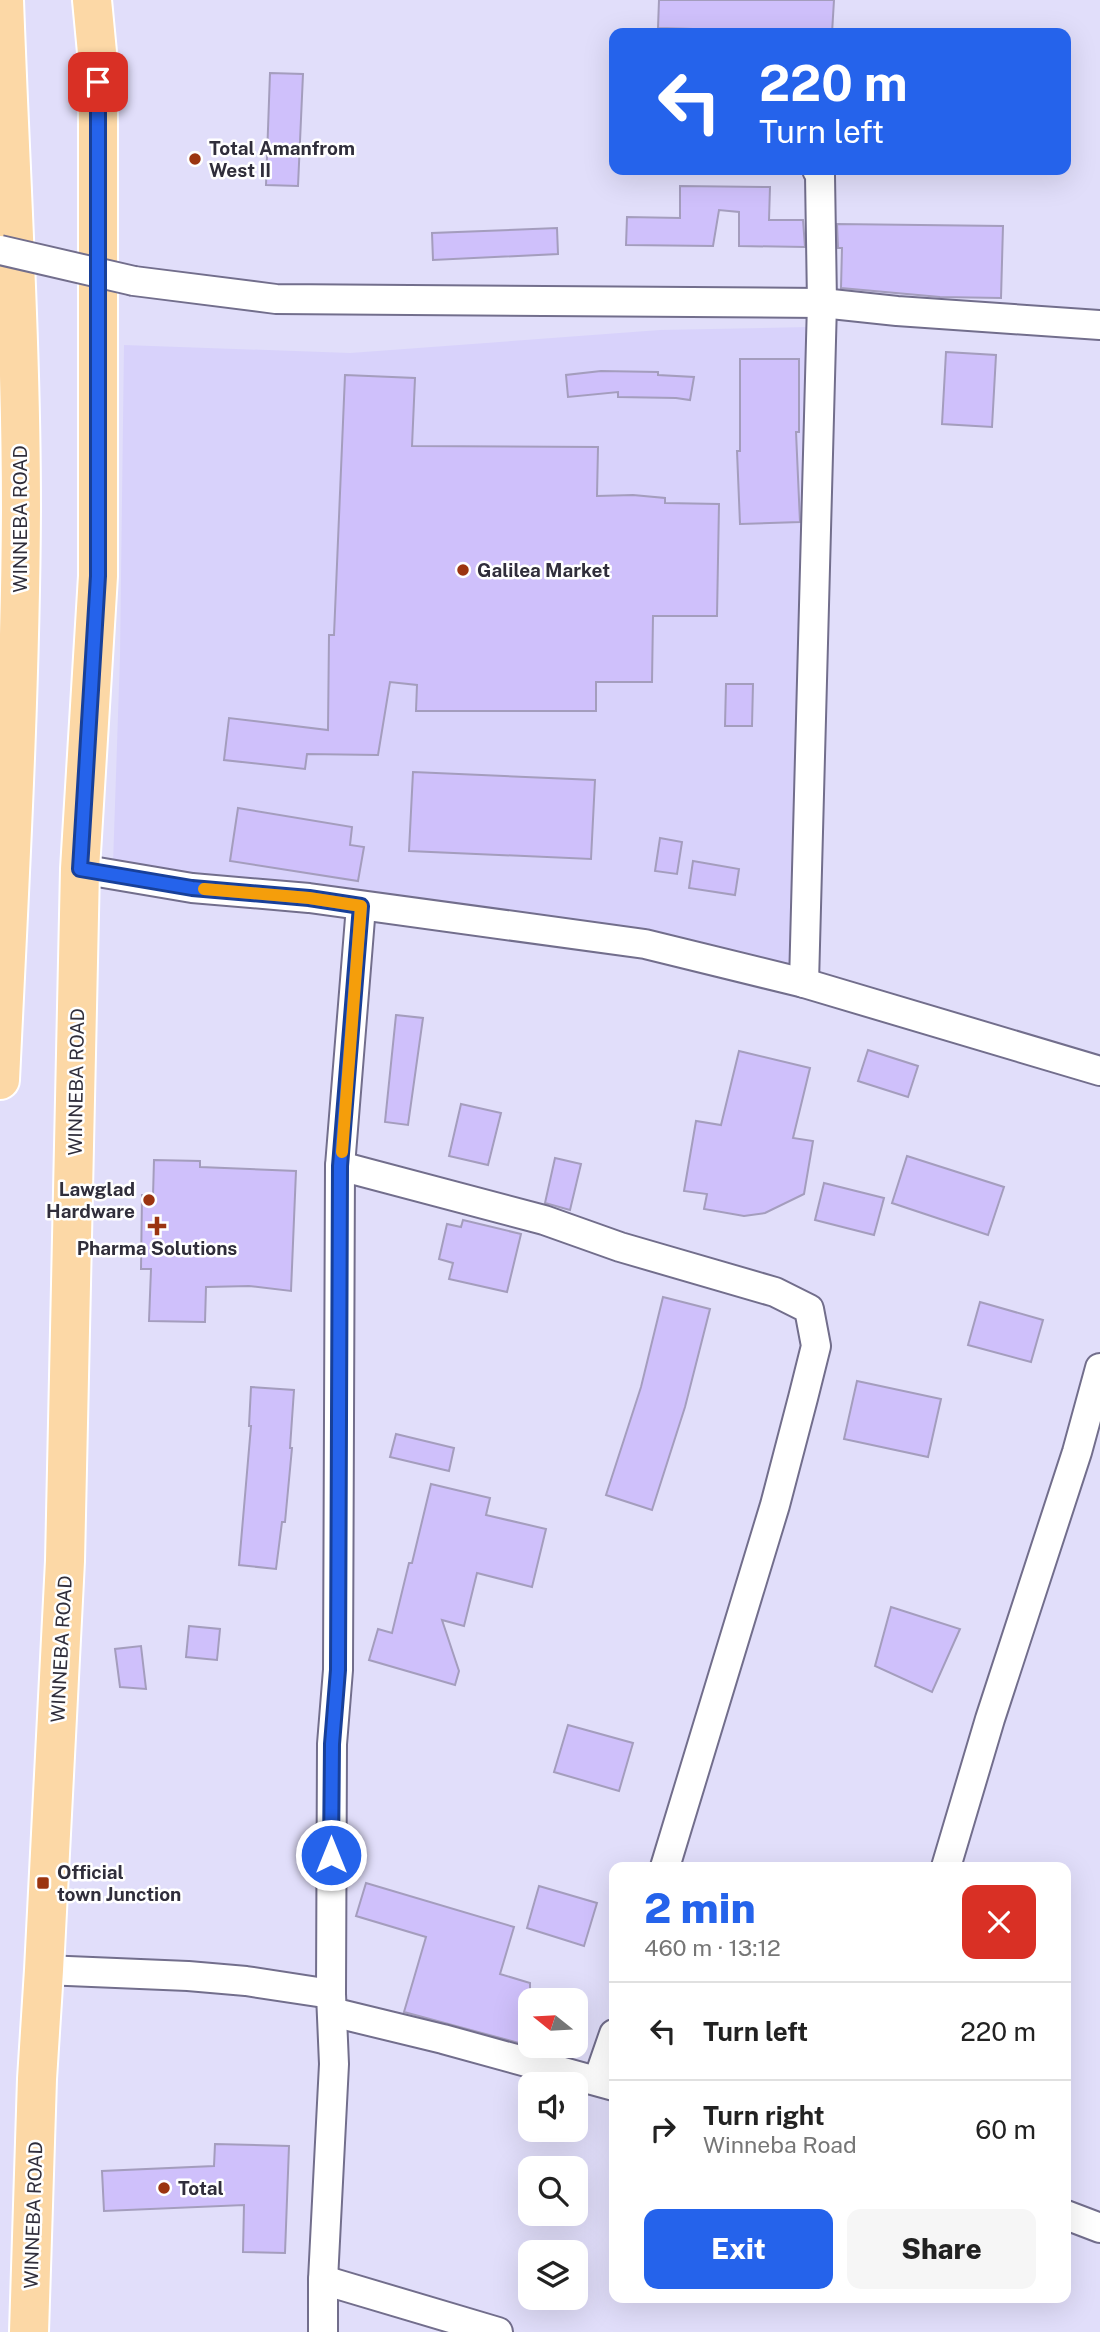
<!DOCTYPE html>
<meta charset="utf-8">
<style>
:root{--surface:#fff;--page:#f6f6f6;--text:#222;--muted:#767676;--line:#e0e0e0;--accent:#2563eb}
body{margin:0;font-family:"Public Sans",sans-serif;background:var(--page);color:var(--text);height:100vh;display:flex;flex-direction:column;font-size:26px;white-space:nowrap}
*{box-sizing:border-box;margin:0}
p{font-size:23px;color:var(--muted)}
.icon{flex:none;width:38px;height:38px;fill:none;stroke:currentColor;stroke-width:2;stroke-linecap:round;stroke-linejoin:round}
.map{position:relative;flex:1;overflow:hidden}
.sheet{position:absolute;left:609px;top:1862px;width:462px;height:441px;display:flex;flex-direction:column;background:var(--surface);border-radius:14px;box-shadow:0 7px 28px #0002}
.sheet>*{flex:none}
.top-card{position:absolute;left:609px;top:28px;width:462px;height:147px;border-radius:14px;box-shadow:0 7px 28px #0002;background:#2563eb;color:#fff;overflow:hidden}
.needle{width:46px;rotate:288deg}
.fabs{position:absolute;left:518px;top:1988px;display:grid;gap:14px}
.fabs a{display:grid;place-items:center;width:70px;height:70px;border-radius:14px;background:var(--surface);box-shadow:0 7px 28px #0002;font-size:35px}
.pin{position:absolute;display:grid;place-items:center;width:60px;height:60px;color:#fff;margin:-30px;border-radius:14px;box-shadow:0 4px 10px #0006}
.me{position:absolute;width:77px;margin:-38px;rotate:0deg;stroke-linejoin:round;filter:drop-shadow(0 0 5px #0008)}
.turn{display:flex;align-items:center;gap:24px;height:147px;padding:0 35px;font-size:32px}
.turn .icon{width:91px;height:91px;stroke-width:2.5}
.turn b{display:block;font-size:49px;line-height:60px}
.round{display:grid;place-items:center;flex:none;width:74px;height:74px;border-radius:14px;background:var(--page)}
.head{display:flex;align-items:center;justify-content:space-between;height:119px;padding:0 35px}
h1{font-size:42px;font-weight:800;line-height:52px;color:var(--accent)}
.cta{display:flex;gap:14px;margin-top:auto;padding:14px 35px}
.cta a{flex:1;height:80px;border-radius:14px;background:var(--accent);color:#fff;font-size:28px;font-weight:800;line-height:80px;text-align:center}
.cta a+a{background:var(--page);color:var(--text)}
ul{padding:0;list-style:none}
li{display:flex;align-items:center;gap:21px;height:98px;padding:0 35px;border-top:2px solid var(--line)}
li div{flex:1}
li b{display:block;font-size:26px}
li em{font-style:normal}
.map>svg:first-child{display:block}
.built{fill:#d8d2fb}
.building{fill:#cfc0fb;stroke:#a49dbd;stroke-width:2}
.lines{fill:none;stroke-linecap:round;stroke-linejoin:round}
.minor-casing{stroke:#726e8c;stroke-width:32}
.trunk-casing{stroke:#fff;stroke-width:42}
.minor{stroke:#fff;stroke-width:28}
.trunk{stroke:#fcd8a6;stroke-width:38}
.minor-bridge-casing{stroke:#726e8c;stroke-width:32;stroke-linecap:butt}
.minor-bridge{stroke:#fff;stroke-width:28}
.route-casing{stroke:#184099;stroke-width:18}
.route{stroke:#2563eb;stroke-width:12}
.slow{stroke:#f59e0b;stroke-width:12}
.poi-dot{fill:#9b3410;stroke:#fff;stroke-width:2.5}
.labels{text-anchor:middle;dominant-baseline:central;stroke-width:5;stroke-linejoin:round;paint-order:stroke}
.poi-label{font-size:19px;font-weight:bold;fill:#302e3b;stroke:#fff;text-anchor:start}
.street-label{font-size:19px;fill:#302e3b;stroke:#fff}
</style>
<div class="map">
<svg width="1100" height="2332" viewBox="0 0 1100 2332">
<rect width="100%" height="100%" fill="#e1defa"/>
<polygon class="built" points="808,327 798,969 113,864 120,656 124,345 350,353 660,330"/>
<g class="building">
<polygon points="659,0 834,0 832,33 658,28"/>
<polygon points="270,73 303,74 298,186 266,185"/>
<polygon points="680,186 770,187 769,220 803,220 805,247 739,246 739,212 719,210 713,246 626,245 627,217 680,218"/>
<polygon points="837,224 1003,226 1001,298 940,297 841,288 842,248 838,248"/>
<polygon points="557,228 558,254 433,260 432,233"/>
<polygon points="946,352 996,355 992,427 942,424"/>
<polygon points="740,359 799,359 799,432 796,432 800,522 740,524 737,451 740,451"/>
<polygon points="601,371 658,372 658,375 694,377 690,400 676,398 618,397 618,392 568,397 566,375"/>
<polygon points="345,375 415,378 412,446 598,447 597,496 633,495 665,498 665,503 719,504 717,616 653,616 652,682 596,682 596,711 416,711 417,685 390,682 378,755 307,754 305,769 224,760 229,718 328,730 329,635 334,635"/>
<polygon points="726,684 753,684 752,726 725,726"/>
<polygon points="413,772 595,780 591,859 409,851"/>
<polygon points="238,808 352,827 350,845 364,847 358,881 230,861"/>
<polygon points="660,838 682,842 677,874 655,871"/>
<polygon points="693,861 739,869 735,895 689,888"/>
<polygon points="396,1015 423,1018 408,1125 385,1122"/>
<polygon points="868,1050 918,1066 908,1097 858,1081"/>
<polygon points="739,1051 810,1068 793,1138 813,1141 804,1194 765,1213 744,1216 704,1209 707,1194 684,1191 696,1121 721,1125"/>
<polygon points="461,1104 501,1113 488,1165 449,1156"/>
<polygon points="907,1156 1004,1187 988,1235 892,1203"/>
<polygon points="555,1158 581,1164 570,1210 545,1203"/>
<polygon points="154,1160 200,1161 200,1167 296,1171 291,1291 249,1286 206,1287 205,1322 149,1321 151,1269 141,1269 142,1195 153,1196"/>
<polygon points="824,1183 884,1198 874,1235 815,1220"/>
<polygon points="463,1220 521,1234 507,1292 449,1279 453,1263 439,1259 447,1224 461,1227"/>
<polygon points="663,1297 710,1309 685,1407 652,1510 606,1495 641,1387"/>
<polygon points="980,1302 1043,1320 1031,1362 968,1345"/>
<polygon points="857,1381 941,1399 928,1457 844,1439"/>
<polygon points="251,1387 294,1390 290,1448 292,1448 285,1522 282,1522 276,1569 239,1565 251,1426 249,1426"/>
<polygon points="396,1434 454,1448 449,1471 390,1457"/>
<polygon points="431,1484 490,1498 486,1515 546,1529 532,1587 477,1573 464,1626 442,1620 459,1671 455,1685 369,1660 378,1629 392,1633 409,1563 412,1563"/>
<polygon points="891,1607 960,1629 932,1692 875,1666"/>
<polygon points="189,1626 220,1629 217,1660 186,1657"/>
<polygon points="141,1646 146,1689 120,1687 115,1649"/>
<polygon points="568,1725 633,1743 619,1791 554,1772"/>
<polygon points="366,1883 514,1927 500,1974 530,1983 530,2046 404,2012 426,1937 356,1916"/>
<polygon points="539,1886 597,1903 584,1946 527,1928"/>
<polygon points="215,2144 289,2146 285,2253 243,2252 244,2205 104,2211 102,2171 214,2166"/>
</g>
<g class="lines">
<defs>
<g id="minor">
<polyline points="134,281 276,299 822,303 897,311 1100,325"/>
<polyline points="80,869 192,888 309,898 645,944 804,983 1100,1071"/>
<polyline points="804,983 822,303 820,175 817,170"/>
<polyline points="340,1166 544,1220 620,1247 775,1292 809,1309 816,1346 803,1398 775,1505 665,1867"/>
<polyline points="946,1867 990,1719 1077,1452 1100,1368"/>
<polyline points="44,1970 188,1976 246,1981 331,1994"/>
<polyline points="332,2012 443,2039 614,2086"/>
<polyline points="598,2080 614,2034"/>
<polyline points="1066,2215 1100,2228"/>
<polyline points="323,2280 498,2332"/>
<polyline points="323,2332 323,2280 334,2064 331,1994 332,1744 338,1670 340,1166 361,906"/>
</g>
<g id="trunk">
<path d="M0,1080C9,890 20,700 21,510C21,340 10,170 4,0"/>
<polyline points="29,2332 37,2079 44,1970 65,1561 80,869 98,576 98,63 92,0"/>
</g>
</defs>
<use href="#minor" class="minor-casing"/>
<use href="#trunk" class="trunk-casing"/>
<use href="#minor" class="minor"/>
<use href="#trunk" class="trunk"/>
<defs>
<polyline id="minor-bridge" points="0,250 134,281"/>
</defs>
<use href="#minor-bridge" class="minor-bridge-casing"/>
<use href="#minor-bridge" class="minor-bridge"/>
</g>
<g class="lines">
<defs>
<polyline id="route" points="98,82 98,576 80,869 192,888 309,898 361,906 340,1166 338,1670 332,1744 331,1855"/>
</defs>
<use href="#route" class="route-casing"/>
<use href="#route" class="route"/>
<polyline class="slow" points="204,889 309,898 361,906 342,1152"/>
</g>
<g class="poi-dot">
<circle cx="195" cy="159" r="7"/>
<circle cx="463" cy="570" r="7"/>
<circle cx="149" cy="1200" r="7"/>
<path d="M153.5 1215.5h7v7h7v7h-7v7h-7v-7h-7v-7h7z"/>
<rect x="36" y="1876" width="14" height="14" rx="3.5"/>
<circle cx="164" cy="2188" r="7"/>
</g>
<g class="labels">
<g class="poi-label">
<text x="209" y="148">Total Amanfrom<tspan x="209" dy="22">West II</tspan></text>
<text x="477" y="570">Galilea Market</text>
<text x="135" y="1189" text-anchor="end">Lawglad<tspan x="135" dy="22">Hardware</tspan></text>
<text x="157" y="1248" text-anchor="middle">Pharma Solutions</text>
<text x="57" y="1872">Official<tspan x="57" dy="22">town Junction</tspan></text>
<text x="178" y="2188">Total</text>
</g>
<g class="street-label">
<text transform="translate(20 519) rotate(-90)">WINNEBA ROAD</text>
<text transform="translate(76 1082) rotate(-89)">WINNEBA ROAD</text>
<text transform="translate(61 1649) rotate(-87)">WINNEBA ROAD</text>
<text transform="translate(33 2215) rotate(-88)">WINNEBA ROAD</text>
</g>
</g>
</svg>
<div class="fabs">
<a><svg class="needle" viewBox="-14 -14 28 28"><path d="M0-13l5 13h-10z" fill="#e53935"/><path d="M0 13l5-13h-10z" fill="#767676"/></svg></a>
<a><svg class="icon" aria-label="sound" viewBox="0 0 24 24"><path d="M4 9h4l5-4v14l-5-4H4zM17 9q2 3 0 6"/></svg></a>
<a><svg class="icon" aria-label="search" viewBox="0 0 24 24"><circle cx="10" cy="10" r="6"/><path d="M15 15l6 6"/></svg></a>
<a><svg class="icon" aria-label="layers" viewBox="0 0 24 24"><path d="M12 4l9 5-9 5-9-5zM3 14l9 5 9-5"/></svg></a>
</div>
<div class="pin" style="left:98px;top:82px;background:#d93025"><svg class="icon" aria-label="arrive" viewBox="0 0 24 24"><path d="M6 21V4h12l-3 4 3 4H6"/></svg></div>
<svg class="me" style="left:331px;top:1855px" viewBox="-20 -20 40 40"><circle r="17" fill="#2563eb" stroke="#fff" stroke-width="3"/><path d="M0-11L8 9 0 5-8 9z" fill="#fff"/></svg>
<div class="top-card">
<div class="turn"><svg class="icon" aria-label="left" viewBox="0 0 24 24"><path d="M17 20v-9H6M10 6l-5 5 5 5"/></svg><div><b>220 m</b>Turn left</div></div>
</div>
<section class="sheet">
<div class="head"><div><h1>2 min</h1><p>460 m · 13:12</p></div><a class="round" style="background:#d93025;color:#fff"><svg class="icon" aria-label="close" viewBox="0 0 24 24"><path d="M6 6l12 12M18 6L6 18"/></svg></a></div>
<ul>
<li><svg class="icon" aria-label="left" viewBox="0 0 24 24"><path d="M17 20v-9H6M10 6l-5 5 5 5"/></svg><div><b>Turn left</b></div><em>220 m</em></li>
<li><svg class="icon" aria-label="right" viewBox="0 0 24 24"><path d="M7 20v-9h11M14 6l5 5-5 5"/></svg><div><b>Turn right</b><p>Winneba Road</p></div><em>60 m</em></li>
</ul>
<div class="cta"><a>Exit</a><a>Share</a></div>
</section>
</div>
